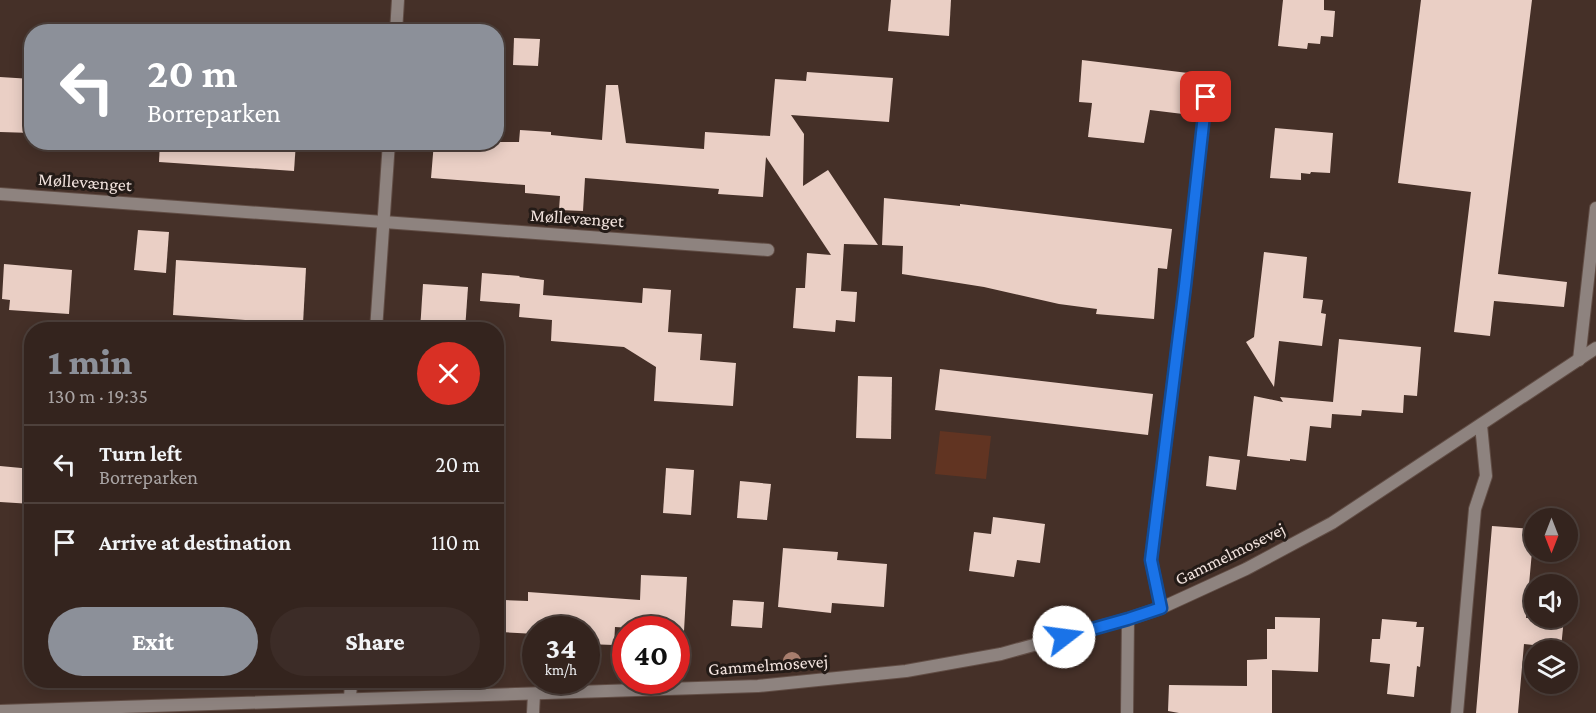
<!DOCTYPE html>
<meta charset="utf-8">
<style>
:root{--surface:#34241e;--page:#3c2c27;--text:#f1f3f6;--muted:#a9a4a4;--line:#4e413c;--accent:#8c9099}
body{margin:0;font-family:"Crimson Pro",serif;background:var(--page);color:var(--text);height:100vh;display:flex;flex-direction:column;font-size:22px;white-space:nowrap}
*{box-sizing:border-box;margin:0}
p{font-size:20px;color:var(--muted)}
.icon{flex:none;width:33px;height:33px;fill:none;stroke:currentColor;stroke-width:2;stroke-linecap:round;stroke-linejoin:round}
.map{position:relative;flex:1;overflow:hidden}
.details{position:absolute;left:24px;top:322px;width:480px;height:366px;display:flex;flex-direction:column;background:var(--surface);border-radius:24px;box-shadow:0 3px 15px #0003,0 0 0 2px var(--line)}
.details>*{flex:none}
.banner{position:absolute;left:24px;top:24px;width:480px;height:126px;border-radius:24px;box-shadow:0 3px 15px #0003,0 0 0 2px var(--line);background:#8c9099;color:#fff;overflow:hidden}
.needle{width:39px;rotate:180deg}
.fabs{position:absolute;left:1524px;top:508px;display:grid;gap:12px}
.fabs a{display:grid;place-items:center;width:54px;height:54px;border-radius:50%;background:var(--surface);box-shadow:0 3px 15px #0003,0 0 0 2px var(--line);font-size:30px}
.speed{position:absolute;left:522px;top:616px;display:flex;gap:12px;font-size:30px;font-weight:700;text-align:center}
.speed>*{display:grid;place-content:center;width:78px;height:78px;border-radius:50%;background:var(--surface);box-shadow:0 3px 15px #0003,0 0 0 2px var(--line);line-height:1}
.speed small{font-size:15px;font-weight:400}
.speed .limit{border:9px solid #d22;background:#fff;color:#111}
.pin{position:absolute;display:grid;place-items:center;width:51px;height:51px;color:#fff;margin:-26px;border-radius:12px;box-shadow:0 3px 9px #0006}
.me{position:absolute;width:66px;margin:-33px;rotate:75deg;stroke-linejoin:round;filter:drop-shadow(0 0 4px #0008)}
.turn{display:flex;align-items:center;gap:21px;height:126px;padding:0 24px;font-size:27px}
.turn .icon{width:78px;height:78px;stroke-width:2.5}
.turn b{display:block;font-size:42px;line-height:51px}
.round{display:grid;place-items:center;flex:none;width:63px;height:63px;border-radius:32px;background:var(--page)}
.summary{display:flex;align-items:center;justify-content:space-between;height:102px;padding:0 24px}
h1{font-size:36px;font-weight:800;line-height:45px;color:var(--accent)}
.button{display:flex;gap:12px;margin-top:auto;padding:12px 24px}
.button a{flex:1;height:69px;border-radius:36px;background:var(--accent);color:#fff;font-size:24px;font-weight:800;line-height:69px;text-align:center}
.button a+a{background:var(--page);color:var(--text)}
ul{padding:0;list-style:none}
li{display:flex;align-items:center;gap:18px;height:78px;padding:0 24px;border-top:2px solid var(--line)}
li div{flex:1}
li b{display:block;font-size:22px}
li em{font-style:normal}
.map>svg:first-child{display:block}
.green{fill:#613422}
.building{fill:#eacfc5}
.lines{fill:none;stroke-linecap:round;stroke-linejoin:round}
.minor-casing{stroke:#614d45;stroke-width:14}
.tertiary-casing{stroke:#614d45;stroke-width:14}
.minor{stroke:#8e837f;stroke-width:12}
.tertiary{stroke:#8e837f;stroke-width:12}
.tree{fill:#a87e6e}
.route-casing{stroke:#114b97;stroke-width:15}
.route{stroke:#1a73e8;stroke-width:10}
.labels{text-anchor:middle;dominant-baseline:central;stroke-width:6;stroke-linejoin:round;paint-order:stroke}
.street-label{font-size:18px;fill:#f3e4df;stroke:#241b17}
</style>
<div class="map">
<svg width="1596" height="713" viewBox="0 0 1596 713">
<rect width="100%" height="100%" fill="#453028"/>
<polygon class="green" points="940,431 991,436 986,479 935,474"/>
<g class="building">
<polygon points="891,0 951,0 949,36 888,31"/>
<polygon points="1283,0 1324,0 1324,10 1335,11 1333,37 1321,36 1320,44 1308,43 1307,49 1278,46"/>
<polygon points="1421,0 1532,0 1498,274 1567,282 1564,307 1494,301 1490,336 1454,332 1471,192 1398,183"/>
<polygon points="514,38 540,39 538,66 513,65"/>
<polygon points="1082,60 1188,73 1183,114 1150,110 1144,143 1088,137 1092,103 1079,102"/>
<polygon points="807,72 893,78 889,122 791,115 804,134 803,186 828,170 878,245 844,244 841,291 857,292 855,322 836,320 835,332 793,328 796,288 805,288 807,253 831,255 766,157 763,197 718,194 719,189 585,178 583,211 559,210 560,196 525,193 525,185 431,178 434,142 519,142 520,130 551,132 551,135 602,140 606,85 618,85 626,143 704,149 705,132 770,136 775,79 806,81"/>
<polygon points="0,77 32,79 32,133 0,132"/>
<polygon points="1275,128 1333,133 1330,173 1311,172 1310,174 1301,173 1301,180 1270,178"/>
<polygon points="160,142 296,142 294,171 159,162"/>
<polygon points="884,198 960,206 960,204 1172,229 1167,269 1158,268 1154,319 1096,314 1097,309 1059,304 984,287 902,274 903,246 882,245"/>
<polygon points="138,230 169,232 166,273 134,270"/>
<polygon points="1264,252 1307,257 1303,298 1323,300 1321,313 1326,314 1322,346 1279,341 1274,387 1246,342 1254,337"/>
<polygon points="176,260 306,268 303,324 173,315"/>
<polygon points="4,264 72,270 69,314 9,310 10,300 2,299"/>
<polygon points="482,273 520,276 519,277 544,280 543,295 642,303 643,288 671,290 668,332 702,334 700,360 736,363 733,406 654,401 656,367 624,347 551,341 552,320 519,317 520,304 480,301"/>
<polygon points="423,284 468,287 465,330 420,330"/>
<polygon points="1339,339 1421,347 1417,396 1404,395 1403,413 1362,410 1361,416 1332,414 1331,428 1310,426 1306,461 1290,459 1290,461 1247,456 1254,396 1283,402 1280,397 1333,402"/>
<polygon points="940,369 1153,394 1148,435 935,410"/>
<polygon points="858,376 892,377 891,439 856,438"/>
<polygon points="1209,456 1240,460 1236,490 1206,486"/>
<polygon points="0,466 32,469 32,504 0,502"/>
<polygon points="666,468 694,470 691,515 663,513"/>
<polygon points="740,481 771,484 767,520 737,518"/>
<polygon points="993,517 1045,524 1040,563 1017,560 1014,577 969,571 974,532 991,534"/>
<polygon points="1492,526 1534,529 1526,618 1564,618 1561,648 1524,644 1518,713 1476,713"/>
<polygon points="783,548 838,552 837,560 887,564 884,607 832,603 831,613 778,607"/>
<polygon points="641,575 687,577 684,631 615,627 614,645 586,644 586,630 536,630 536,634 501,632 504,600 528,601 528,592 640,600"/>
<polygon points="733,600 764,602 762,628 731,626"/>
<polygon points="1275,617 1320,618 1318,672 1272,670 1272,713 1179,713 1168,711 1169,685 1247,686 1247,660 1267,659 1267,629 1275,629"/>
<polygon points="1382,619 1417,622 1416,627 1424,627 1420,667 1417,666 1414,697 1387,694 1390,664 1370,662 1372,639 1380,639"/>
</g>
<g class="lines">
<defs>
<g id="minor">
<polyline points="396,32 398,0"/>
<polyline points="0,194 768,250"/>
<polyline points="376,330 389,142"/>
<polyline points="1579,360 1596,208"/>
<polyline points="1161,608 1151,560 1185,286 1206,97"/>
<polyline points="350,699 351,681"/>
<polyline points="533,713 534,694"/>
<polyline points="1127,713 1128,619"/>
<polyline points="1457,713 1475,509 1486,476 1481,425"/>
</g>
<polyline id="tertiary" points="0,711 758,686 906,671 1001,654 1128,619 1161,608 1246,569 1332,523 1596,348"/>
</defs>
<use href="#minor" class="minor-casing"/>
<use href="#tertiary" class="tertiary-casing"/>
<use href="#minor" class="minor"/>
<use href="#tertiary" class="tertiary"/>
</g>
<circle class="tree" cx="792" cy="661" r="9"/>
<g class="lines">
<defs>
<polyline id="route" points="1064,637 1128,619 1161,608 1151,560 1185,286 1206,97"/>
</defs>
<use href="#route" class="route-casing"/>
<use href="#route" class="route"/>
</g>
<g class="labels">
<g class="street-label">
<text transform="translate(85 182) rotate(4)">Møllevænget</text>
<text transform="translate(577 218) rotate(4)">Møllevænget</text>
<text transform="translate(1230 554) rotate(-26)">Gammelmosevej</text>
<text transform="translate(768 665) rotate(-4)">Gammelmosevej</text>
</g>
</g>
</svg>
<div class="fabs">
<a><svg class="needle" viewBox="-14 -14 28 28"><path d="M0-13l5 13h-10z" fill="#e53935"/><path d="M0 13l5-13h-10z" fill="#a9a4a4"/></svg></a>
<a><svg class="icon" aria-label="sound" viewBox="0 0 24 24"><path d="M4 9h4l5-4v14l-5-4H4zM17 9q2 3 0 6"/></svg></a>
<a><svg class="icon" aria-label="layers" viewBox="0 0 24 24"><path d="M12 4l9 5-9 5-9-5zM3 14l9 5 9-5"/></svg></a>
</div>
<div class="speed"><div>34<small>km/h</small></div><div class="limit">40</div></div>
<div class="pin" style="left:1206px;top:97px;background:#d93025"><svg class="icon" aria-label="arrive" viewBox="0 0 24 24"><path d="M6 21V4h12l-3 4 3 4H6"/></svg></div>
<svg class="me" style="left:1064px;top:637px" viewBox="-20 -20 40 40"><circle r="19" fill="#fff"/><path d="M0-13L10 11 0 6-10 11z" fill="#1a73e8"/></svg>
<div class="banner">
<div class="turn"><svg class="icon" aria-label="left" viewBox="0 0 24 24"><path d="M17 20v-9H6M10 6l-5 5 5 5"/></svg><div><b>20 m</b>Borreparken</div></div>
</div>
<section class="details">
<div class="summary"><div><h1>1 min</h1><p>130 m · 19:35</p></div><a class="round" style="background:#d93025;color:#fff"><svg class="icon" aria-label="close" viewBox="0 0 24 24"><path d="M6 6l12 12M18 6L6 18"/></svg></a></div>
<ul>
<li><svg class="icon" aria-label="left" viewBox="0 0 24 24"><path d="M17 20v-9H6M10 6l-5 5 5 5"/></svg><div><b>Turn left</b><p>Borreparken</p></div><em>20 m</em></li>
<li><svg class="icon" aria-label="arrive" viewBox="0 0 24 24"><path d="M6 21V4h12l-3 4 3 4H6"/></svg><div><b>Arrive at destination</b></div><em>110 m</em></li>
</ul>
<div class="button"><a>Exit</a><a>Share</a></div>
</section>
</div>
